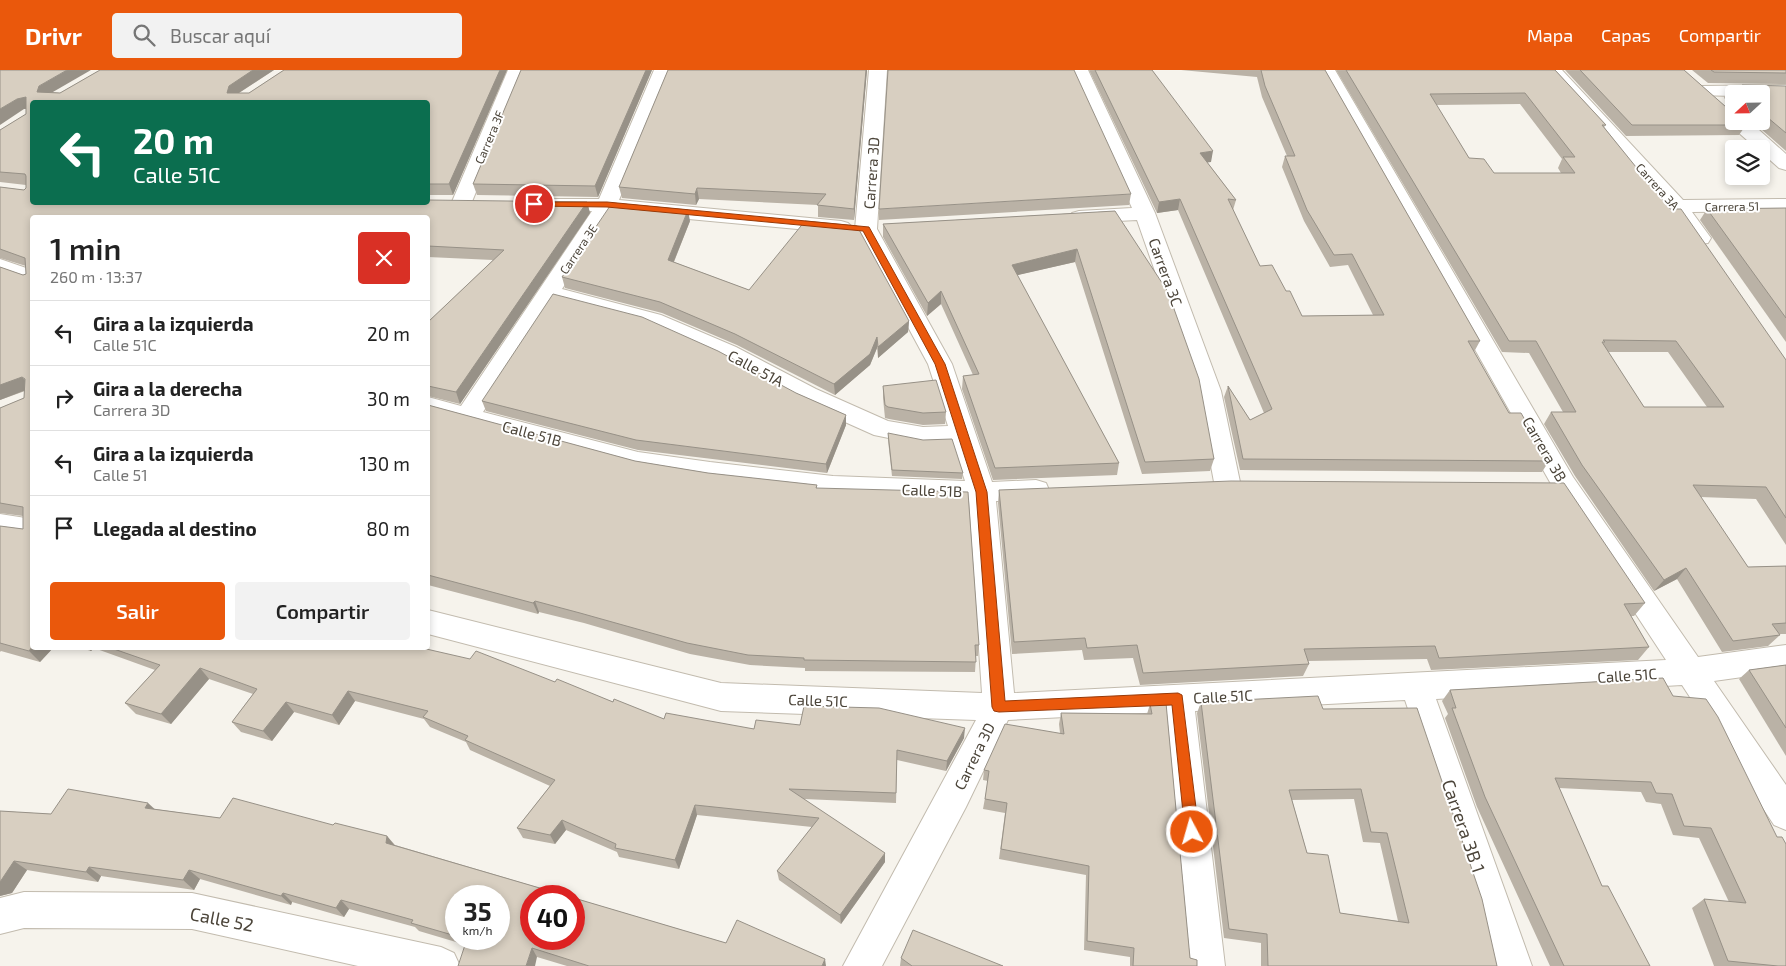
<!DOCTYPE html>
<html lang="es">
<meta charset="utf-8">
<style>
:root{--surface:#fff;--page:#f2f2f2;--text:#222;--muted:#767676;--line:#e0e0e0;--accent:#ea580c}
body{margin:0;font-family:"Exo 2",sans-serif;background:var(--page);color:var(--text);height:100vh;display:flex;flex-direction:column;font-size:19px;white-space:nowrap}
*{box-sizing:border-box;margin:0}
p{font-size:16px;color:var(--muted)}
.icon{flex:none;width:28px;height:28px;fill:none;stroke:currentColor;stroke-width:2;stroke-linecap:round;stroke-linejoin:round}
.map{position:relative;flex:1;overflow:hidden}
.panel{position:absolute;left:30px;top:145px;width:400px;height:435px;display:flex;flex-direction:column;background:var(--surface);border-radius:5px;box-shadow:0 2px 8px #0003}
.panel>*{flex:none}
.hud{position:absolute;left:30px;top:30px;width:400px;height:105px;border-radius:5px;box-shadow:0 2px 8px #0003;background:#0b6e4f;color:#fff;overflow:hidden}
.needle{width:32px;rotate:248deg}
.controls{position:absolute;left:1725px;top:15px;display:grid;gap:10px}
.controls a{display:grid;place-items:center;width:45px;height:45px;border-radius:5px;background:var(--surface);box-shadow:0 2px 8px #0003;font-size:25px}
.speed{position:absolute;left:445px;top:815px;display:flex;gap:10px;font-size:25px;font-weight:700;text-align:center}
.speed>*{display:grid;place-content:center;width:65px;height:65px;border-radius:50%;background:var(--surface);box-shadow:0 2px 8px #0003;line-height:1}
.speed small{font-size:12px;font-weight:400}
.speed .limit{border:8px solid #d22;background:#fff;color:#111}
.pin{position:absolute;display:grid;place-items:center;width:42px;height:42px;color:#fff;margin:-21px;border:2px solid #fff;border-radius:50%;box-shadow:0 1px 5px #0007}
.me{position:absolute;width:55px;margin:-28px;rotate:354deg;stroke-linejoin:round;filter:drop-shadow(0 0 4px #0008)}
.turn{display:flex;align-items:center;gap:18px;height:105px;padding:0 20px;font-size:22px}
.turn .icon{width:65px;height:65px;stroke-width:2.5}
.turn b{display:block;font-size:35px;line-height:42px}
.round{display:grid;place-items:center;flex:none;width:52px;height:52px;border-radius:5px;background:var(--page)}
.headline{display:flex;align-items:center;justify-content:space-between;height:85px;padding:0 20px}
h1{font-size:30px;font-weight:600;line-height:38px}
.primary-button{display:flex;gap:10px;margin-top:auto;padding:10px 20px}
.primary-button a{flex:1;height:58px;border-radius:5px;background:var(--accent);color:#fff;font-size:20px;font-weight:600;line-height:58px;text-align:center}
.primary-button a+a{background:var(--page);color:var(--text)}
ul{padding:0;list-style:none}
li{display:flex;align-items:center;gap:15px;height:65px;padding:0 20px;border-top:1px solid var(--line)}
li div{flex:1}
li b{display:block;font-size:19px}
li em{font-style:normal}
header{display:flex;align-items:center;gap:30px;box-sizing:border-box;height:70px;padding:0 25px;background:var(--accent);color:#fff}
header strong{font-size:24px}
nav{display:flex;gap:28px;margin-inline-start:auto;font-size:18px}
.search{width:350px;height:45px;background:var(--page);display:flex;align-items:center;gap:12px;box-sizing:border-box;padding:0 18px;border-radius:5px;color:var(--muted);font-size:19px}
.map>svg:first-child{display:block}
.lines{fill:none;stroke-linecap:round;stroke-linejoin:round}
.minor-casing{stroke:#c2bbae;stroke-width:2}
.minor{fill:#fff;fill-rule:evenodd}
.wall{fill:#bab2a6;fill-rule:evenodd}
.shaded-wall{fill:#979187}
.building{fill:#d8cfc1;stroke:#979187;fill-rule:evenodd}
.route{fill:#ea580c;stroke:#983908}
.labels{text-anchor:middle;dominant-baseline:central;stroke-width:4;stroke-linejoin:round;paint-order:stroke}
.far-street-label{font-size:12px;fill:#4b4439;stroke:#fff}
.street-label{font-size:15px;fill:#4b4439;stroke:#fff}
.near-street-label{font-size:18px;fill:#4b4439;stroke:#fff}
</style>
<header>
<strong>Drivr</strong>
<div class="search"><svg class="icon" aria-label="search" viewBox="0 0 24 24"><circle cx="10" cy="10" r="6"/><path d="M15 15l6 6"/></svg>Buscar aquí</div>
<nav><a>Mapa</a><a>Capas</a><a>Compartir</a></nav>
</header>
<div class="map">
<svg width="1786" height="896" viewBox="0 0 1786 896">
<rect width="100%" height="100%" fill="#f6f3ec"/>
<g class="lines">
<defs>
<g id="minor">
<polygon points="508,0 526,0 471,134 468,138 461,140 454,138 451,134"/>
<path d="M654,0H672L619,130L841,151L848,153L852,157L848,161L841,163L613,142L562,219L661,245L736,277L816,319L888,351L923,357L948,356L928,294L855,159L869,0H887L877,159L952,294L992,412L1036,410L1046,413L1049,420L1046,427L1036,430L996,431L1014,623L1666,590L1555,421L1317,0H1335L1573,407L1698,587L1786,575V601L1714,611L1786,715V760L1774,755L1682,615L1436,629L1532,896H1494L1405,630L1195,641L1225,896H1187L1164,642L1008,650L966,737L882,896H843L976,650L721,641L428,564V540L721,613L982,623L969,431L833,426L710,412L638,400L428,344V327L461,336L592,141H550L543,139L540,135L543,131L550,129H599ZM555,232L645,255L720,289L798,331L874,365L923,375L953,374L965,411L833,406L710,392L638,382L483,342Z"/>
<polygon points="1070,0 1088,0 1155,143 1221,321 1240,412 1236,419 1227,422 1218,419 1214,412 1197,321 1137,150 1079,153 1072,151 1069,147 1072,143 1079,141 1132,138"/>
<polygon points="1543,0 1562,0 1683,130 1786,129 1786,141 1692,142 1711,168 1708,173 1700,174 1692,173 1670,140"/>
<polygon points="1786,15 1786,25 1734,24 1734,26 1696,25 1693,21 1696,17 1702,16"/>
<polygon points="1734,46 1734,51 1749,51 1786,84 1786,100 1779,98 1761,82 1761,79 1757,79 1730,55 1728,51"/>
<polygon points="0,189 32,200 32,215 0,204"/>
<polygon points="0,444 32,449 32,469 0,464"/>
<polygon points="24,822 192,823 441,877 454,883 460,896 358,896 192,859 24,858 0,864 0,828"/>
</g>
</defs>
<use href="#minor" class="minor-casing"/>
<use href="#minor" class="minor"/>
</g>
<g class="wall">
<polygon points="0,0 53,22 60,23 100,0 274,0 239,23 249,23 284,0 507,0 453,125 428,125 428,126 428,32 32,132 587,132 590,143 460,334 428,326 428,252 493,190 428,187 428,148 32,148 32,578 53,578 40,592 1,581 0,582 0,456 23,459 23,446 0,443 0,338 24,328 25,321 0,330 0,197 23,205 26,204 26,196 0,188 0,117 24,120 26,118 26,115 0,112 0,60 26,44 26,39 24,39"/>
<polygon points="521,0 652,0 598,127 477,125 473,114"/>
<polygon points="668,0 867,0 854,150 818,147 818,135 699,129 696,135 622,128 619,117"/>
<polygon points="1089,0 1152,0 1211,92 1207,92 1236,130 1233,140 1260,196 1286,221 1302,246 1373,245 1348,195 1330,197 1304,151 1282,97 1285,86 1287,86 1262,27 1257,7 1181,0 1325,0 1480,271 1474,282 1509,343 1549,391 1542,402 1240,400 1224,327 1228,316 1250,350 1264,343 1178,140 1157,143"/>
<path d="M1336,0H1555L1606,55L1604,57L1786,290V475L1756,429L1700,427L1748,497L1786,496V564H1779L1780,565L1768,576L1722,582L1677,509L1654,521L1575,406L1544,354L1551,342H1563L1529,283L1502,282ZM1520,34L1562,89L1558,98L1561,103H1494L1469,88L1436,35ZM1608,282H1668L1707,337H1644Z"/>
<polygon points="1565,0 1684,0 1746,55 1739,65 1626,66"/>
<polygon points="1692,0 1786,0 1786,14 1708,13"/>
<polygon points="1786,16 1786,81 1752,51 1761,51 1761,24 1734,24 1734,36 1724,28 1730,17"/>
<polygon points="1131,124 1129,135 879,150 879,139"/>
<polygon points="1786,138 1786,272 1700,150 1707,139"/>
<polygon points="1115,141 1214,389 1210,401 1142,404 1075,192 1017,205 1119,393 1117,405 993,410 962,319 963,306 973,305 941,234 927,246 883,167 883,154"/>
<polygon points="690,151 674,192 749,220 909,251 908,262 878,288 877,278 870,295 835,325 737,275 662,243 565,218 562,207"/>
<polygon points="883,316 946,342 945,354 923,355 889,349 885,348 883,328"/>
<polygon points="796,323 846,345 846,355 827,403 638,380 486,341 482,331"/>
<polygon points="428,335 635,391 708,403 817,415 817,418 979,575 978,586 976,586 975,602 805,601 805,598 750,595 690,584 584,553 539,542 538,544 428,515"/>
<polygon points="888,363 963,403 962,409 892,406 888,370"/>
<polygon points="999,420 1645,533 1634,546 1631,546 1649,577 1638,590 1431,600 1427,589 1308,591 1309,594 1303,606 1140,615 1133,588 1084,590 1082,580 1012,584 998,433"/>
<polygon points="81,578 422,578 555,612 664,649 754,659 800,655 964,668 946,701 897,690 896,733 804,729 885,792 841,854 779,810 777,801 812,757 697,745 679,799 619,787 617,782 566,760 555,774 523,768 517,758 550,716 470,680 466,672 430,657 424,649 355,631 339,655 294,642 272,671 241,662 232,652 253,624 209,609 171,654 136,644 125,633 155,600 94,578 91,581"/>
<polygon points="1786,595 1786,686 1739,609 1749,600"/>
<polygon points="1663,608 1786,896 1714,896 1692,838 1704,829 1729,832 1699,768 1673,765 1661,734 1646,732 1641,722 1559,718 1602,816 1650,896 1550,896 1477,737 1445,648 1448,644 1442,631 1450,620"/>
<path d="M1201,632L1323,639L1497,896H1261V873L1224,868L1197,643ZM1354,729L1363,772L1380,773L1398,851L1340,843L1307,783L1292,730Z"/>
<polygon points="1166,633 1190,888 1197,896 1130,896 1130,887 1084,880 1086,805 999,789 1005,743 983,739 988,711 983,710 984,700 1060,663 1059,654 1061,643 1147,644 1150,634"/>
<path d="M155,739L220,748L333,755L387,766L395,775L726,873L826,896H567L537,887L466,875L419,861L415,857L349,839L344,847L292,832L291,835L200,809L194,820L101,806L98,812L27,800L12,823L0,826V741L51,744ZM456,826L499,869H456Z"/>
<polygon points="901,888 1003,896 900,896"/>
</g>
<g class="shaded-wall">
<polygon points="67,0 91,0 46,26 37,22 39,16"/>
<polygon points="253,0 274,0 234,26 227,23 229,16"/>
<polygon points="500,0 507,0 453,125 449,114"/>
<polygon points="646,0 652,0 598,127 595,116"/>
<polygon points="866,0 867,0 854,150 854,139"/>
<polygon points="26,27 32,38 24,39 0,55 0,39 17,29"/>
<polygon points="1213,81 1211,92 1198,94 1200,83"/>
<polygon points="697,118 699,129 696,135 695,124"/>
<polygon points="1180,129 1178,140 1157,143 1159,132"/>
<polygon points="587,132 590,143 460,334 456,322"/>
<polygon points="688,140 690,151 670,201 668,190"/>
<polygon points="1077,179 1075,192 1010,207 1012,195"/>
<polygon points="941,221 941,234 927,246 928,233"/>
<polygon points="909,251 908,262 878,288 878,277"/>
<polygon points="877,267 877,278 870,295 835,325 834,314"/>
<polygon points="22,307 31,318 0,330 0,315"/>
<polygon points="846,345 846,355 827,403 826,394"/>
<polygon points="1686,498 1677,509 1654,521 1664,510"/>
<polygon points="535,531 539,542 538,544 533,533"/>
<polygon points="32,577 53,578 40,592 29,581"/>
<polygon points="87,578 94,578 91,581"/>
<polygon points="200,598 209,609 171,654 161,644"/>
<polygon points="348,621 355,631 339,655 332,645"/>
<polygon points="286,632 294,642 272,671 263,661"/>
<polygon points="965,658 964,668 946,701 947,691"/>
<polygon points="148,733 159,743 145,738"/>
<polygon points="695,735 697,745 679,799 675,790"/>
<polygon points="562,750 566,760 555,774 550,765"/>
<polygon points="387,766 395,776 386,773"/>
<polygon points="885,783 885,792 841,854 840,845"/>
<polygon points="14,791 27,800 12,823 0,826 0,812"/>
<polygon points="89,797 101,806 98,812 86,802"/>
<polygon points="189,800 200,809 194,820 183,810"/>
<polygon points="283,823 292,832 291,835 281,826"/>
<polygon points="341,830 349,839 344,847 336,838"/>
<polygon points="532,878 537,887 535,896 526,896"/>
<polygon points="825,889 826,896 822,896"/>
</g>
<g class="building">
<polygon points="0,0 67,0 39,16 37,22 60,23 100,0 253,0 229,16 227,23 249,23 284,0 500,0 449,114 428,114 428,32 32,32 32,132 428,132 428,130 587,132 456,322 428,316 428,252 504,180 428,176 428,148 32,148 32,577 29,581 0,573 0,456 23,459 23,437 0,433 0,338 24,328 25,309 22,307 0,315 0,197 23,205 26,204 25,188 0,179 0,117 24,120 26,118 26,106 25,104 0,102 0,60 26,44 26,27 17,29 0,39"/>
<polygon points="521,0 646,0 595,116 473,114"/>
<polygon points="668,0 866,0 854,139 817,135 826,124 697,118 695,124 619,117"/>
<polygon points="888,0 1074,0 1131,124 879,139"/>
<polygon points="1095,0 1152,0 1213,81 1200,83 1236,130 1228,129 1260,196 1272,195 1286,221 1290,221 1302,246 1384,245 1352,184 1334,185 1307,140 1285,86 1295,86 1265,16 1261,0 1325,0 1480,271 1468,271 1509,343 1521,343 1549,391 1243,389 1228,316 1250,350 1272,339 1180,129 1159,132"/>
<path d="M1346,0H1555L1606,55H1602L1670,139H1681L1786,290V448L1766,417L1693,415L1748,497L1786,496V553L1772,554L1780,565L1733,571L1686,498L1664,510L1582,395L1551,342H1576L1536,271H1509ZM1525,23L1575,87H1563L1575,103H1494L1484,89L1469,88L1430,24ZM1603,270L1676,271L1724,337H1644L1602,272H1605Z"/>
<polygon points="1580,0 1684,0 1734,44 1734,51 1742,51 1746,55 1632,55"/>
<polygon points="1711,0 1786,0 1786,3 1714,2"/>
<polygon points="1742,15 1786,16 1786,63 1761,42 1761,24 1738,24 1730,17 1741,17"/>
<polygon points="612,133 688,140 668,190 749,220 805,151 857,156 909,251 878,277 877,267 870,284 834,314 735,264 660,232 562,207"/>
<polygon points="1786,138 1786,248 1707,139"/>
<polygon points="1115,141 1168,222 1199,309 1214,389 1145,392 1077,179 1012,195 1119,393 995,398 963,306 979,304 941,221 928,233 883,154"/>
<polygon points="553,224 642,247 718,281 796,323 846,345 826,394 636,370 482,331"/>
<polygon points="936,310 946,342 923,343 888,337 885,335 883,316"/>
<polygon points="428,335 635,391 708,403 817,415 816,418 968,422 979,575 975,575 976,592 804,590 804,588 748,585 687,573 580,543 535,531 533,533 428,505"/>
<polygon points="888,363 923,370 952,369 963,403 892,400"/>
<polygon points="1231,411 1564,413 1645,533 1624,534 1649,577 1439,588 1435,576 1304,579 1309,594 1143,603 1137,575 1087,578 1085,568 1014,572 999,420"/>
<polygon points="111,578 422,578 470,589 476,581 555,612 557,609 613,632 614,629 664,649 666,643 754,659 756,650 800,655 804,636 879,638 965,658 947,691 897,680 896,723 789,719 885,783 840,845 777,801 819,748 695,735 675,790 615,778 616,774 562,750 550,765 517,758 555,710 465,670 468,666 423,647 428,641 348,621 332,645 286,632 263,661 232,652 257,619 200,598 161,644 125,633 160,595"/>
<polygon points="1786,595 1786,658 1749,600"/>
<polygon points="1663,608 1673,626 1706,629 1718,647 1777,767 1782,767 1786,774 1786,896 1778,896 1728,891 1704,829 1746,833 1711,758 1684,756 1672,724 1656,723 1651,712 1555,708 1602,816 1608,816 1650,896 1564,896 1485,727 1452,638 1456,638 1450,620"/>
<path d="M1318,626L1323,639L1417,638L1482,829L1497,896H1268L1267,864L1229,859L1201,632ZM1361,719L1371,762L1387,763L1409,853L1340,843L1328,785L1307,783L1289,720Z"/>
<polygon points="1166,633 1190,888 1197,890 1197,896 1133,896 1134,878 1087,871 1089,796 1001,779 1007,733 985,729 989,701 984,700 1005,654 1064,664 1061,643 1152,644 1150,634"/>
<polygon points="68,719 148,733 145,738 220,748 233,728 333,755 335,753 387,766 386,773 567,826 531,826 531,869 574,869 574,828 726,873 737,850 825,889 822,896 589,896 532,878 526,896 458,896 467,869 499,869 499,826 456,826 456,866 411,853 413,850 341,830 336,838 283,823 281,826 189,800 183,810 89,797 86,802 14,791 0,812 0,741 51,744"/>
<polygon points="913,860 1003,896 912,896 901,888"/>
</g>
<polygon class="route" points="534,132 607,132 869,157 945,294 987,422 1005,631 1178,623 1182,625 1199,762 1197,767 1192,769 1187,767 1185,762 1172,635 999,642 994,641 992,637 976,422 935,294 863,161 607,137 531,136 531,133"/>
<g class="labels">
<g class="far-street-label">
<text transform="translate(489 67) rotate(-67)">Carrera 3F</text>
<text transform="translate(1658 116) rotate(48)">Carrera 3A</text>
<text transform="translate(1732 136) rotate(-1)">Carrera 51</text>
<text transform="translate(578 179) rotate(-56)">Carrera 3E</text>
</g>
<g class="street-label">
<text transform="translate(871 103) rotate(-86)">Carrera 3D</text>
<text transform="translate(1166 202) rotate(70)">Carrera 3C</text>
<text transform="translate(756 298) rotate(28)">Calle 51A</text>
<text transform="translate(532 363) rotate(15)">Calle 51B</text>
<text transform="translate(1545 379) rotate(60)">Carrera 3B</text>
<text transform="translate(932 420) rotate(2)">Calle 51B</text>
<text transform="translate(1627 605) rotate(-4)">Calle 51C</text>
<text transform="translate(1223 626) rotate(-3)">Calle 51C</text>
<text transform="translate(818 630) rotate(2)">Calle 51C</text>
<text transform="translate(974 686) rotate(-64)">Carrera 3D</text>
</g>
<g class="near-street-label">
<text transform="translate(1464 756) rotate(71)">Carrera 3B 1</text>
<text transform="translate(222 849) rotate(11)">Calle 52</text>
</g>
</g>
</svg>
<div class="controls">
<a><svg class="needle" viewBox="-14 -14 28 28"><path d="M0-13l5 13h-10z" fill="#e53935"/><path d="M0 13l5-13h-10z" fill="#767676"/></svg></a>
<a><svg class="icon" aria-label="layers" viewBox="0 0 24 24"><path d="M12 4l9 5-9 5-9-5zM3 14l9 5 9-5"/></svg></a>
</div>
<div class="speed"><div>35<small>km/h</small></div><div class="limit">40</div></div>
<div class="pin" style="left:534px;top:134px;background:#d93025"><svg class="icon" aria-label="arrive" viewBox="0 0 24 24"><path d="M6 21V4h12l-3 4 3 4H6"/></svg></div>
<svg class="me" style="left:1192px;top:762px" viewBox="-20 -20 40 40"><circle r="17" fill="#ea580c" stroke="#fff" stroke-width="3"/><path d="M0-11L8 9 0 5-8 9z" fill="#fff"/></svg>
<div class="hud">
<div class="turn"><svg class="icon" aria-label="left" viewBox="0 0 24 24"><path d="M17 20v-9H6M10 6l-5 5 5 5"/></svg><div><b>20 m</b>Calle 51C</div></div>
</div>
<section class="panel">
<div class="headline"><div><h1>1 min</h1><p>260 m · 13:37</p></div><a class="round" style="background:#d93025;color:#fff"><svg class="icon" aria-label="close" viewBox="0 0 24 24"><path d="M6 6l12 12M18 6L6 18"/></svg></a></div>
<ul>
<li><svg class="icon" aria-label="left" viewBox="0 0 24 24"><path d="M17 20v-9H6M10 6l-5 5 5 5"/></svg><div><b>Gira a la izquierda</b><p>Calle 51C</p></div><em>20 m</em></li>
<li><svg class="icon" aria-label="right" viewBox="0 0 24 24"><path d="M7 20v-9h11M14 6l5 5-5 5"/></svg><div><b>Gira a la derecha</b><p>Carrera 3D</p></div><em>30 m</em></li>
<li><svg class="icon" aria-label="left" viewBox="0 0 24 24"><path d="M17 20v-9H6M10 6l-5 5 5 5"/></svg><div><b>Gira a la izquierda</b><p>Calle 51</p></div><em>130 m</em></li>
<li><svg class="icon" aria-label="arrive" viewBox="0 0 24 24"><path d="M6 21V4h12l-3 4 3 4H6"/></svg><div><b>Llegada al destino</b></div><em>80 m</em></li>
</ul>
<div class="primary-button"><a>Salir</a><a>Compartir</a></div>
</section>
</div>
